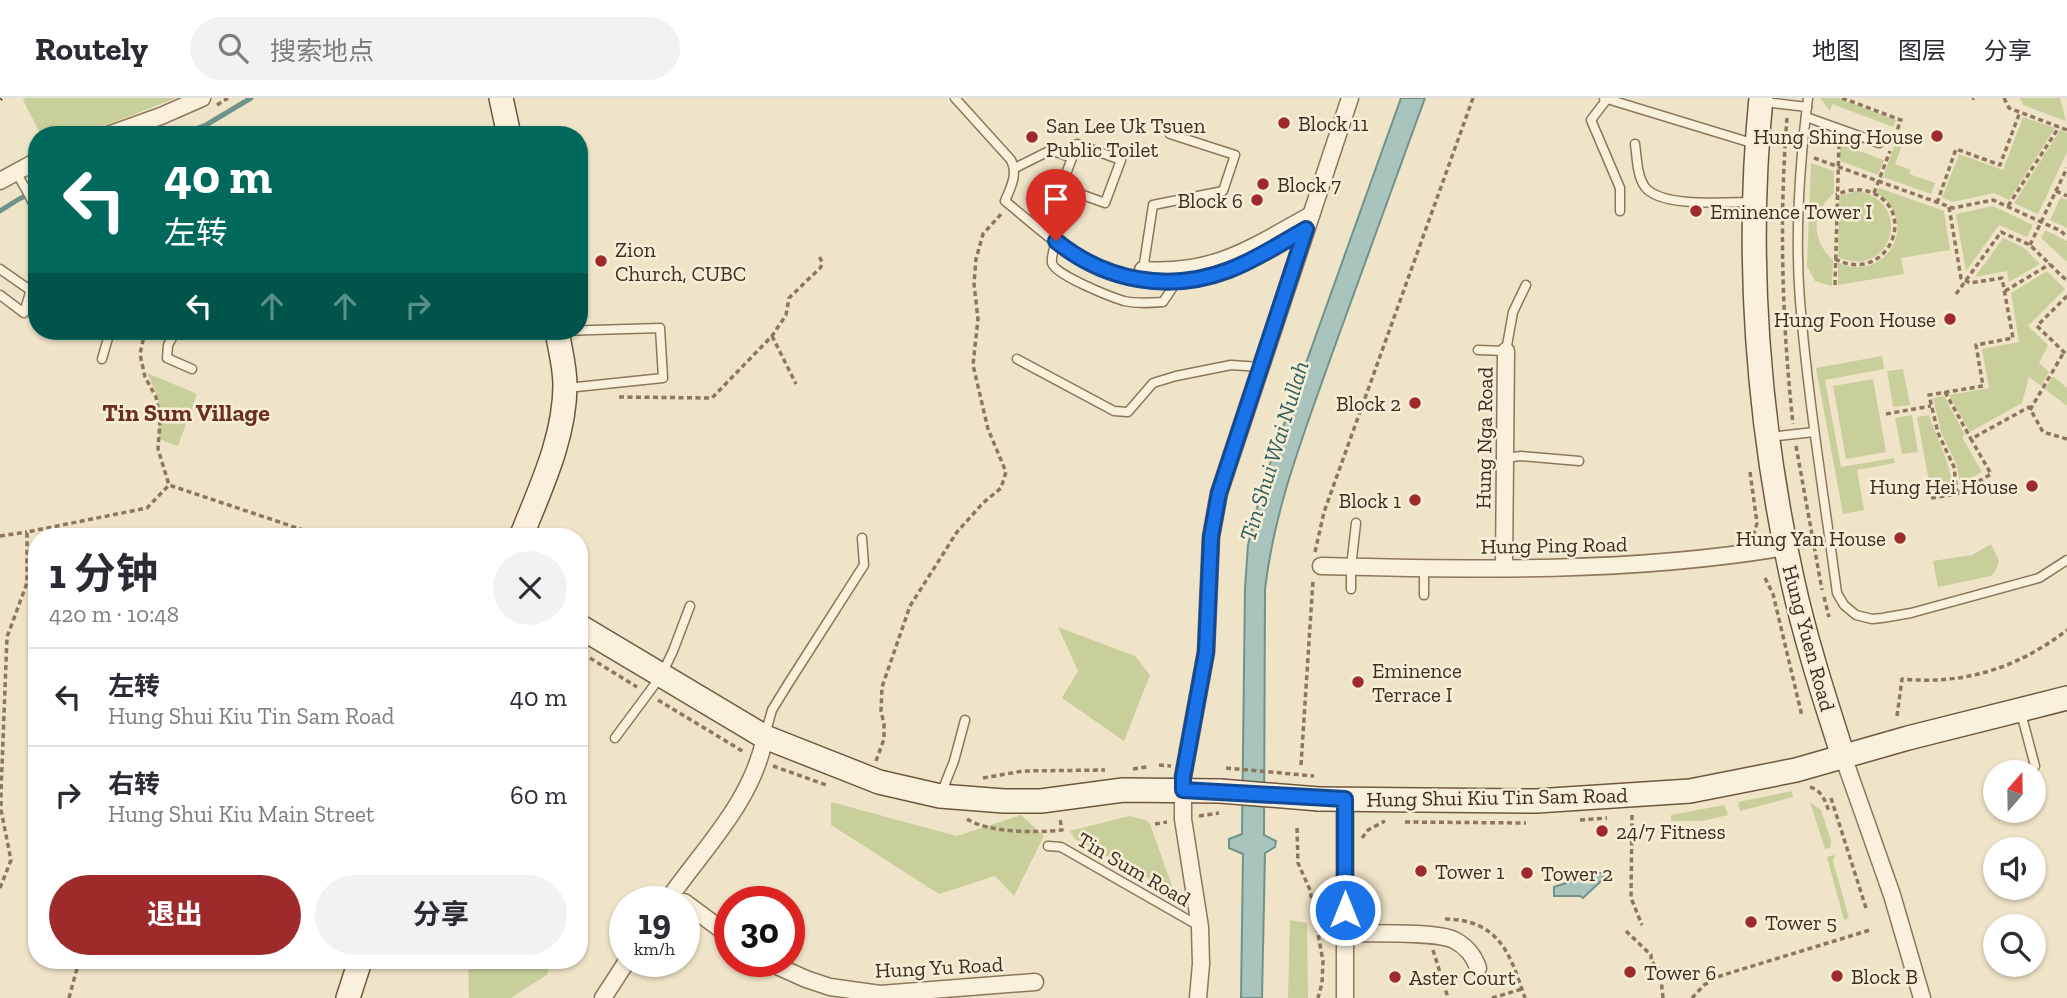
<!DOCTYPE html>
<html lang="zh">
<meta charset="utf-8">
<style>
:root{--surface:#fff;--page:#f2f2f3;--text:#2b2b33;--muted:#7c7c81;--line:#e1e1e2;--accent:#9e2a2b}
body{margin:0;font-family:"Zilla Slab","Noto Sans SC",serif;background:var(--page);color:var(--text);height:100vh;display:flex;flex-direction:column;font-size:26px;white-space:nowrap}
*{box-sizing:border-box;margin:0}
p{font-size:23px;color:var(--muted)}
.icon{flex:none;width:38px;height:38px;fill:none;stroke:currentColor;stroke-width:2;stroke-linecap:round;stroke-linejoin:round}
.map{position:relative;flex:1;overflow:hidden}
.details{position:absolute;left:28px;top:430px;width:560px;height:441px;display:flex;flex-direction:column;background:var(--surface);border-radius:28px;box-shadow:0 2px 5px #0004}
.details>*{flex:none}
.guide{position:absolute;left:28px;top:28px;width:560px;height:214px;border-radius:28px;box-shadow:0 2px 5px #0004;background:#00695c;color:#fff;overflow:hidden}
.needle{width:46px;rotate:20deg}
.controls{position:absolute;left:1983px;top:662px;display:grid;gap:14px}
.controls a{display:grid;place-items:center;width:63px;height:63px;border-radius:50%;background:var(--surface);box-shadow:0 2px 5px #0004;font-size:35px}
.speed{position:absolute;left:609px;top:788px;display:flex;gap:14px;font-size:35px;font-weight:700;text-align:center}
.speed>*{display:grid;place-content:center;width:91px;height:91px;border-radius:50%;background:var(--surface);box-shadow:0 2px 5px #0004;line-height:1}
.speed small{font-size:18px;font-weight:400}
.speed .limit{border:10px solid #d22;background:#fff;color:#111}
.pin{position:absolute;display:grid;place-items:center;width:60px;height:60px;color:#fff;margin:-72px -30px;border-radius:50% 50% 50% 0;rotate:-45deg;box-shadow:0 0 7px #0007}
.pin .icon{rotate:45deg}
.me{position:absolute;width:77px;margin:-38px;rotate:0deg;stroke-linejoin:round;filter:drop-shadow(0 0 5px #0008)}
.turn{display:flex;align-items:center;gap:24px;height:147px;padding:0 21px;font-size:32px}
.turn .icon{width:91px;height:91px;stroke-width:2.5}
.turn b{display:block;font-size:49px;line-height:60px}
.lanes{display:flex;align-items:center;height:66px;padding:0 21px;background:#0003;justify-content:center;gap:35px;direction:ltr}
.lanes .off{opacity:.35}
.round{display:grid;place-items:center;flex:none;width:74px;height:74px;border-radius:37px;background:var(--page)}
.headline{display:flex;align-items:center;justify-content:space-between;height:119px;padding:0 21px}
h1{font-size:42px;font-weight:700;line-height:52px}
.primary-button{display:flex;gap:14px;margin-top:auto;padding:14px 21px}
.primary-button a{flex:1;height:80px;border-radius:42px;background:var(--accent);color:#fff;font-size:28px;font-weight:700;line-height:80px;text-align:center}
.primary-button a+a{background:var(--page);color:var(--text)}
ul{padding:0;list-style:none}
li{display:flex;align-items:center;gap:21px;height:98px;padding:0 21px;border-top:2px solid var(--line)}
li div{flex:1}
li b{display:block;font-size:26px}
li em{font-style:normal}
header{display:flex;align-items:center;gap:42px;box-sizing:border-box;height:98px;padding:0 35px;background:var(--surface);border-bottom:2px solid var(--line)}
header strong{font-size:33px}
nav{display:flex;gap:38px;margin-inline-start:auto;font-size:24px}
.search{width:490px;height:63px;background:var(--page);display:flex;align-items:center;gap:18px;box-sizing:border-box;padding:0 24px;border-radius:38px;color:var(--muted);font-size:26px}
.map>svg:first-child{display:block}
.green{fill:#c9cf9b}
.water{fill:#a9c4bc;stroke:#6f938a;stroke-width:2}
.lines{fill:none;stroke-linecap:round;stroke-linejoin:round}
.stream{stroke:#6f938a;stroke-width:5}
.lane-casing{stroke:#8d765c;stroke-width:11}
.street-casing{stroke:#8d765c;stroke-width:19}
.secondary-casing{stroke:#6f573f;stroke-width:26}
.path{stroke:#8d765c;stroke-width:3.5;stroke-dasharray:5 3.5;stroke-linecap:butt}
.lane{stroke:#faf1dc;stroke-width:8}
.street{stroke:#faf1dc;stroke-width:16}
.secondary{stroke:#faf1dc;stroke-width:23}
.rail{stroke:#3d2e20;stroke-width:5;stroke-dasharray:12 12;stroke-linecap:butt}
.lane-bridge-casing{stroke:#8d765c;stroke-width:11;stroke-linecap:butt}
.secondary-bridge-casing{stroke:#6f573f;stroke-width:26;stroke-linecap:butt}
.path-bridge{stroke:#8d765c;stroke-width:3.5;stroke-dasharray:5 3.5;stroke-linecap:butt}
.lane-bridge{stroke:#faf1dc;stroke-width:8}
.secondary-bridge{stroke:#faf1dc;stroke-width:23}
.route-casing{stroke:#114b97;stroke-width:18}
.route{stroke:#1a73e8;stroke-width:12}
.poi-dot{fill:#9e2a2b;stroke:#f7eed8;stroke-width:2.5}
.labels{text-anchor:middle;dominant-baseline:central;stroke-width:5;stroke-linejoin:round;paint-order:stroke}
.poi-label{font-size:21px;fill:#3d2e20;stroke:#f7eed8;text-anchor:start}
.street-label{font-size:21px;fill:#3d2e20;stroke:#f7eed8}
.water-label{font-size:23px;font-style:italic;fill:#2f5d5a;stroke:#f7eed8}
.quarter-label{font-size:24px;font-weight:bold;fill:#6b2e1e;stroke:#f7eed8}
</style>
<header>
<strong>Routely</strong>
<div class="search"><svg class="icon" aria-label="search" viewBox="0 0 24 24"><circle cx="10" cy="10" r="6"/><path d="M15 15l6 6"/></svg>搜索地点</div>
<nav><a>地图</a><a>图层</a><a>分享</a></nav>
</header>
<div class="map">
<svg width="2067" height="900" viewBox="0 0 2067 900">
<rect width="100%" height="100%" fill="#f0e4c8"/>
<g class="green">
<polygon points="25,0 176,0 81,37 41,37 23,2"/>
<polygon points="1820,0 1838,0 1896,22 1893,29 1832,6 1830,13"/>
<polygon points="2020,0 2060,0 2066,23 2023,7"/>
<polygon points="2023,19 2055,30 2009,102 1994,95 1953,104 1942,100 1959,56 2003,72"/>
<polygon points="2060,32 2067,35 2067,54 2038,116 2014,105"/>
<polygon points="1840,46 1884,62 1878,77 1840,63"/>
<polygon points="1895,46 1902,48 1895,66 1911,72 1909,76 1935,85 1931,96 1883,79"/>
<path d="M1811,65L1834,73V95C1811,115 1811,142 1833,162L1832,188L1815,183L1807,168Z"/>
<path d="M1879,90L1944,113L1950,152L1901,160L1904,176L1838,187V165C1887,185 1921,125 1877,95Z"/>
<path d="M1856,93C1916,102 1892,183 1838,159L1839,98Z"/>
<polygon points="2061,99 2067,102 2067,130 2050,122"/>
<polygon points="1993,108 2033,127 2027,139 1999,127 1966,173 1956,116"/>
<polygon points="2045,132 2067,143 2067,164 2041,140"/>
<polygon points="2003,140 2023,149 2040,166 2009,184 2007,173 1975,179"/>
<polygon points="2047,173 2065,191 2028,228 2048,247 2039,265 2049,274 2041,288 2029,279 2022,305 1970,334 1949,297 1989,290 1982,251 2019,244 2011,195"/>
<polygon points="1882,258 1884,271 1825,282 1841,369 1894,360 1895,365 1857,372 1864,412 1843,416 1816,270"/>
<polygon points="1903,271 1910,307 1893,309 1887,273"/>
<polygon points="147,275 197,296 178,348 159,341 158,299"/>
<polygon points="2053,278 2067,290 2067,308 2045,291"/>
<polygon points="1873,281 1886,354 1846,361 1833,288"/>
<polygon points="1944,298 1965,337 1962,339 1982,374 1960,387 1957,368 1941,334 1933,300"/>
<polygon points="1912,317 1918,354 1902,356 1895,320"/>
<path d="M1929,317C1937,342 1950,363 1953,390L1931,394L1917,319Z"/>
<polygon points="1991,446 1999,463 1995,474 1991,478 1938,489 1933,463 1972,457"/>
<polygon points="1058,529 1135,558 1150,577 1124,643 1062,600 1078,573"/>
<polygon points="1792,693 1793,699 1740,713 1738,704"/>
<polygon points="831,704 957,738 1021,717 1044,738 1014,798 995,778 939,796 831,727"/>
<polygon points="1810,704 1821,712 1831,742 1830,750 1825,751"/>
<polygon points="1724,707 1728,717 1702,723 1671,723 1671,717"/>
<polygon points="1130,718 1146,722 1150,726 1172,788 1171,792 1075,741 1070,733"/>
<polygon points="1835,757 1833,763 1849,820 1844,822 1827,759"/>
<polygon points="1290,822 1307,825 1308,900 1288,900"/>
<polygon points="468,863 551,863 547,877 511,900 469,900"/>
</g>
<g class="water">
<path d="M1401,0H1425C1394,85 1363,171 1332,256C1305,333 1274,410 1265,492L1264,737L1276,743L1275,749L1265,755L1262,900H1241L1243,756L1229,750V741L1242,736L1245,490L1248,447L1263,385Z"/>
<polygon points="1579,775 1603,775 1603,781 1583,800 1580,798 1554,798 1554,789 1578,781"/>
</g>
<g class="lines">
<g class="stream">
<polyline points="180,37 206,27 251,0"/>
<polyline points="0,113 19,101 37,93"/>
</g>
<defs>
<g id="lane">
<path d="M955,0L1011,62C1018,76 1011,89 1005,103C1032,125 1060,151 1091,167C1108,177 1128,181 1148,183C1210,188 1251,162 1303,133"/>
<polyline points="1604,0 1755,46"/>
<path d="M1808,0C1800,63 1795,140 1800,203C1808,301 1824,398 1837,495L1844,507L1856,517L1872,521L1882,520L1911,515L2039,480L2067,462"/>
<polyline points="1607,1 1591,22 1620,90 1620,113"/>
<polyline points="1764,4 1807,9"/>
<polyline points="1806,19 1879,45"/>
<path d="M1635,46C1637,60 1637,78 1645,89C1661,110 1728,104 1753,104"/>
<polyline points="1015,70 1051,52 1072,60 1061,89 1105,105 1121,62 1077,46 1072,60"/>
<polyline points="28,95 37,113"/>
<path d="M1056,143C1054,150 1051,159 1052,165C1055,177 1111,199 1124,203C1137,206 1150,205 1163,204L1177,183"/>
<polyline points="0,171 30,192"/>
<polyline points="1143,172 1153,107 1223,93 1235,57 1170,36"/>
<polyline points="0,197 24,215 37,171"/>
<polyline points="176,233 168,247 167,260 192,271"/>
<polyline points="560,233 660,230 663,280 567,290"/>
<polyline points="1478,252 1506,253 1513,214 1526,187"/>
<polyline points="102,261 110,233"/>
<polyline points="1017,261 1114,313 1128,314 1153,285 1176,278 1231,267 1261,269"/>
<polyline points="1769,339 1814,334"/>
<polyline points="1505,360 1521,358 1579,363"/>
<polyline points="1351,491 1351,469 1356,425"/>
<polyline points="1424,497 1424,469"/>
<polyline points="2021,615 2035,668"/>
<polyline points="765,637 772,612 788,586 864,467 862,440"/>
<polyline points="615,640 661,578 673,553 690,508"/>
<polyline points="941,696 954,663 965,622"/>
<polyline points="1048,748 1061,749 1199,828"/>
</g>
<g id="street">
<polyline points="108,37 161,18 202,0"/>
<polyline points="0,83 37,63"/>
<path d="M1143,172C1214,177 1251,150 1311,117"/>
<path d="M1321,468C1475,472 1633,475 1786,449"/>
<polyline points="1504,469 1506,253"/>
<polyline points="1843,658 1892,797 1922,900"/>
<path d="M667,803C704,750 752,704 765,639"/>
<polyline points="684,804 730,838"/>
<path d="M1345,835C1369,836 1435,833 1454,842C1466,848 1474,858 1478,870"/>
<polyline points="766,863 806,881 830,889 880,896 1035,884"/>
<polyline points="603,900 627,863"/>
<polyline points="1198,900 1201,866 1200,829 1183,721 1183,679 1206,554 1211,439 1219,395 1350,0"/>
<polyline points="1345,900 1345,701"/>
</g>
<g id="secondary">
<polyline points="501,0 509,37"/>
<path d="M1761,0C1745,159 1758,324 1792,480C1805,540 1824,599 1843,658"/>
<path d="M521,439C540,391 565,340 565,287C565,269 560,251 557,233"/>
<polyline points="579,528 765,639 879,684 940,698 1004,703 1041,703 1123,692 1220,693"/>
<polyline points="1319,701 1536,703 1690,693 1796,672 1908,640 2067,600"/>
<polyline points="348,900 360,863"/>
</g>
</defs>
<use href="#lane" class="lane-casing"/>
<use href="#street" class="street-casing"/>
<use href="#secondary" class="secondary-casing"/>
<g class="path">
<polyline points="1842,0 1901,22 1892,46"/>
<polyline points="2004,0 2009,10 2067,32"/>
<polyline points="1972,1 1974,0"/>
<polyline points="217,7 228,0"/>
<path d="M1787,20C1779,122 1782,224 1793,326"/>
<polyline points="1814,60 1953,110 1993,102 2061,133 2067,139"/>
<polyline points="2056,93 2067,98"/>
<polyline points="1874,95 1890,53"/>
<polyline points="1937,105 1956,51 2000,67 2020,14"/>
<polyline points="2008,108 2059,29"/>
<polyline points="1949,109 1961,180 1970,185 2002,180 2013,240 1976,247 1983,288 1929,297 1938,335 1954,369 1957,396"/>
<polyline points="2030,147 2067,70"/>
<path d="M1835,161C1886,187 1919,116 1873,95C1861,90 1848,91 1836,97"/>
<polyline points="1835,187 1839,44"/>
<polyline points="2005,193 2050,166"/>
<polyline points="1956,196 2001,134 2030,147 2067,183"/>
<polyline points="2067,198 2037,228 2067,257"/>
<polyline points="145,233 140,256 145,279 156,299 160,323 158,351 169,387"/>
<polyline points="772,238 796,286"/>
<polyline points="1945,294 1971,341"/>
<polyline points="619,299 712,300 772,238 786,217 789,200 821,169 822,164 819,158"/>
<polyline points="2030,312 2064,254"/>
<polyline points="1886,316 1931,308"/>
<polyline points="1796,348 1822,492"/>
<polyline points="1750,374 1757,425 1754,436 1752,437"/>
<polyline points="1931,400 1957,396 1991,376 1971,341 2029,309 2043,334 2067,341"/>
<polyline points="0,438 27,434"/>
<polyline points="1315,454 1324,414 1473,0"/>
<polyline points="1765,480 1773,496 1802,618"/>
<polyline points="1824,499 1829,519"/>
<polyline points="590,560 637,589"/>
<polyline points="658,602 744,654"/>
<path d="M1897,618L1902,581C1964,587 2018,570 2067,532"/>
<polyline points="876,663 884,641 884,626 881,613 882,589 910,508 957,434 983,405 1001,390 1006,374 988,331 973,267 978,221 974,186 976,161 983,136 1002,115"/>
<polyline points="1159,667 1171,668"/>
<polyline points="1301,667 1313,482"/>
<polyline points="773,668 829,688"/>
<polyline points="1133,671 1147,669"/>
<polyline points="983,680 1023,673 1105,672"/>
<path d="M1810,689C1821,692 1826,703 1829,714"/>
<polyline points="1831,700 1866,810"/>
<polyline points="1632,717 1631,800 1642,827"/>
<polyline points="1199,718 1219,715"/>
<path d="M967,721C990,735 1035,735 1062,732L1060,721"/>
<polyline points="1580,722 1607,720"/>
<polyline points="1405,724 1526,725"/>
<polyline points="1155,726 1167,724"/>
<polyline points="1297,730 1298,765 1310,792 1323,863 1322,885 1318,900"/>
<polyline points="1362,740 1368,732 1385,723"/>
<polyline points="0,790 11,762 1,712 1,694 7,539 27,485 27,434 147,410 169,387 324,439"/>
<path d="M1445,821C1500,822 1510,856 1525,900"/>
<polyline points="1626,833 1651,857 1651,863 1660,872 1663,900"/>
<polyline points="1433,852 1448,900"/>
<polyline points="69,900 79,863"/>
<polyline points="1492,900 1522,891"/>
<polyline points="1692,900 1704,887 1720,878 1870,832"/>
</g>
<use href="#lane" class="lane"/>
<use href="#street" class="street"/>
<use href="#secondary" class="secondary"/>
<polyline class="rail" points="0,1 1,0"/>
<defs>
<polyline id="lane-bridge" points="20,81 28,95"/>
<polyline id="secondary-bridge" points="1220,693 1319,701"/>
</defs>
<use href="#lane-bridge" class="lane-bridge-casing"/>
<use href="#secondary-bridge" class="secondary-bridge-casing"/>
<polyline class="path-bridge" points="1226,670 1314,678"/>
<use href="#lane-bridge" class="lane-bridge"/>
<use href="#secondary-bridge" class="secondary-bridge"/>
</g>
<g class="lines">
<defs>
<path id="route" d="M1056,143C1105,183 1169,195 1229,172C1256,162 1281,145 1306,131L1219,395L1211,439L1206,554L1183,679V692L1345,701V812"/>
</defs>
<use href="#route" class="route-casing"/>
<use href="#route" class="route"/>
</g>
<g class="poi-dot">
<circle cx="1284" cy="25" r="7"/>
<circle cx="1937" cy="38" r="7"/>
<circle cx="1032" cy="39" r="7"/>
<circle cx="1263" cy="86" r="7"/>
<circle cx="1257" cy="102" r="7"/>
<circle cx="1696" cy="113" r="7"/>
<circle cx="601" cy="163" r="7"/>
<circle cx="1950" cy="221" r="7"/>
<circle cx="1415" cy="305" r="7"/>
<circle cx="2032" cy="388" r="7"/>
<circle cx="1415" cy="402" r="7"/>
<circle cx="1900" cy="440" r="7"/>
<circle cx="1358" cy="584" r="7"/>
<circle cx="1602" cy="733" r="7"/>
<circle cx="1421" cy="773" r="7"/>
<circle cx="1527" cy="775" r="7"/>
<circle cx="1751" cy="824" r="7"/>
<circle cx="1630" cy="874" r="7"/>
<circle cx="1837" cy="878" r="7"/>
<circle cx="1395" cy="879" r="7"/>
</g>
<g class="labels">
<g class="poi-label">
<text x="1298" y="25">Block 11</text>
<text x="1046" y="27">San Lee Uk Tsuen<tspan x="1046" dy="24">Public Toilet</tspan></text>
<text x="1923" y="38" text-anchor="end">Hung Shing House</text>
<text x="1277" y="86">Block 7</text>
<text x="1243" y="102" text-anchor="end">Block 6</text>
<text x="1710" y="113">Eminence Tower I</text>
<text x="615" y="151">Zion<tspan x="615" dy="24">Church, CUBC</tspan></text>
<text x="1936" y="221" text-anchor="end">Hung Foon House</text>
<text x="1401" y="305" text-anchor="end">Block 2</text>
<text x="2018" y="388" text-anchor="end">Hung Hei House</text>
<text x="1401" y="402" text-anchor="end">Block 1</text>
<text x="1886" y="440" text-anchor="end">Hung Yan House</text>
<text x="1372" y="572">Eminence<tspan x="1372" dy="24">Terrace I</tspan></text>
<text x="1616" y="733">24/7 Fitness</text>
<text x="1435" y="773">Tower 1</text>
<text x="1541" y="775">Tower 2</text>
<text x="1765" y="824">Tower 5</text>
<text x="1644" y="874">Tower 6</text>
<text x="1851" y="878">Block B</text>
<text x="1409" y="879">Aster Court</text>
</g>
<g class="street-label">
<text transform="translate(1484 340) rotate(-89)">Hung Nga Road</text>
<text transform="translate(1554 447) rotate(-1)">Hung Ping Road</text>
<text transform="translate(1809 540) rotate(75)">Hung Yuen Road</text>
<text transform="translate(1497 699) rotate(-1)">Hung Shui Kiu Tin Sam Road</text>
<text transform="translate(1134 771) rotate(30)">Tin Sum Road</text>
<text transform="translate(939 869) rotate(-3)">Hung Yu Road</text>
</g>
<g class="water-label">
<text transform="translate(1274 353) rotate(-73)">Tin Shui Wai Nullah</text>
</g>
<g class="quarter-label">
<text x="186" y="314">Tin Sum Village</text>
</g>
</g>
</svg>
<div class="controls">
<a><svg class="needle" viewBox="-14 -14 28 28"><path d="M0-13l5 13h-10z" fill="#e53935"/><path d="M0 13l5-13h-10z" fill="#7c7c81"/></svg></a>
<a><svg class="icon" aria-label="sound" viewBox="0 0 24 24"><path d="M4 9h4l5-4v14l-5-4H4zM17 9q2 3 0 6"/></svg></a>
<a><svg class="icon" aria-label="search" viewBox="0 0 24 24"><circle cx="10" cy="10" r="6"/><path d="M15 15l6 6"/></svg></a>
</div>
<div class="speed"><div>19<small>km/h</small></div><div class="limit">30</div></div>
<div class="pin" style="left:1056px;top:143px;background:#d93025"><svg class="icon" aria-label="arrive" viewBox="0 0 24 24"><path d="M6 21V4h12l-3 4 3 4H6"/></svg></div>
<svg class="me" style="left:1345px;top:812px" viewBox="-20 -20 40 40"><circle r="17" fill="#1a73e8" stroke="#fff" stroke-width="3"/><path d="M0-11L8 9 0 5-8 9z" fill="#fff"/></svg>
<div class="guide">
<div class="turn"><svg class="icon" aria-label="left" viewBox="0 0 24 24"><path d="M17 20v-9H6M10 6l-5 5 5 5"/></svg><div><b>40 m</b>左转</div></div>
<div class="lanes"><svg class="icon" aria-label="left" viewBox="0 0 24 24"><path d="M17 20v-9H6M10 6l-5 5 5 5"/></svg><svg class="icon off" aria-label="ahead" viewBox="0 0 24 24"><path d="M12 20V5M6 11l6-6 6 6"/></svg><svg class="icon off" aria-label="ahead" viewBox="0 0 24 24"><path d="M12 20V5M6 11l6-6 6 6"/></svg><svg class="icon off" aria-label="right" viewBox="0 0 24 24"><path d="M7 20v-9h11M14 6l5 5-5 5"/></svg></div>
</div>
<section class="details">
<div class="headline"><div><h1>1 分钟</h1><p>420 m · 10:48</p></div><a class="round"><svg class="icon" aria-label="close" viewBox="0 0 24 24"><path d="M6 6l12 12M18 6L6 18"/></svg></a></div>
<ul>
<li><svg class="icon" aria-label="left" viewBox="0 0 24 24"><path d="M17 20v-9H6M10 6l-5 5 5 5"/></svg><div><b>左转</b><p>Hung Shui Kiu Tin Sam Road</p></div><em>40 m</em></li>
<li><svg class="icon" aria-label="right" viewBox="0 0 24 24"><path d="M7 20v-9h11M14 6l5 5-5 5"/></svg><div><b>右转</b><p>Hung Shui Kiu Main Street</p></div><em>60 m</em></li>
</ul>
<div class="primary-button"><a>退出</a><a>分享</a></div>
</section>
</div>
